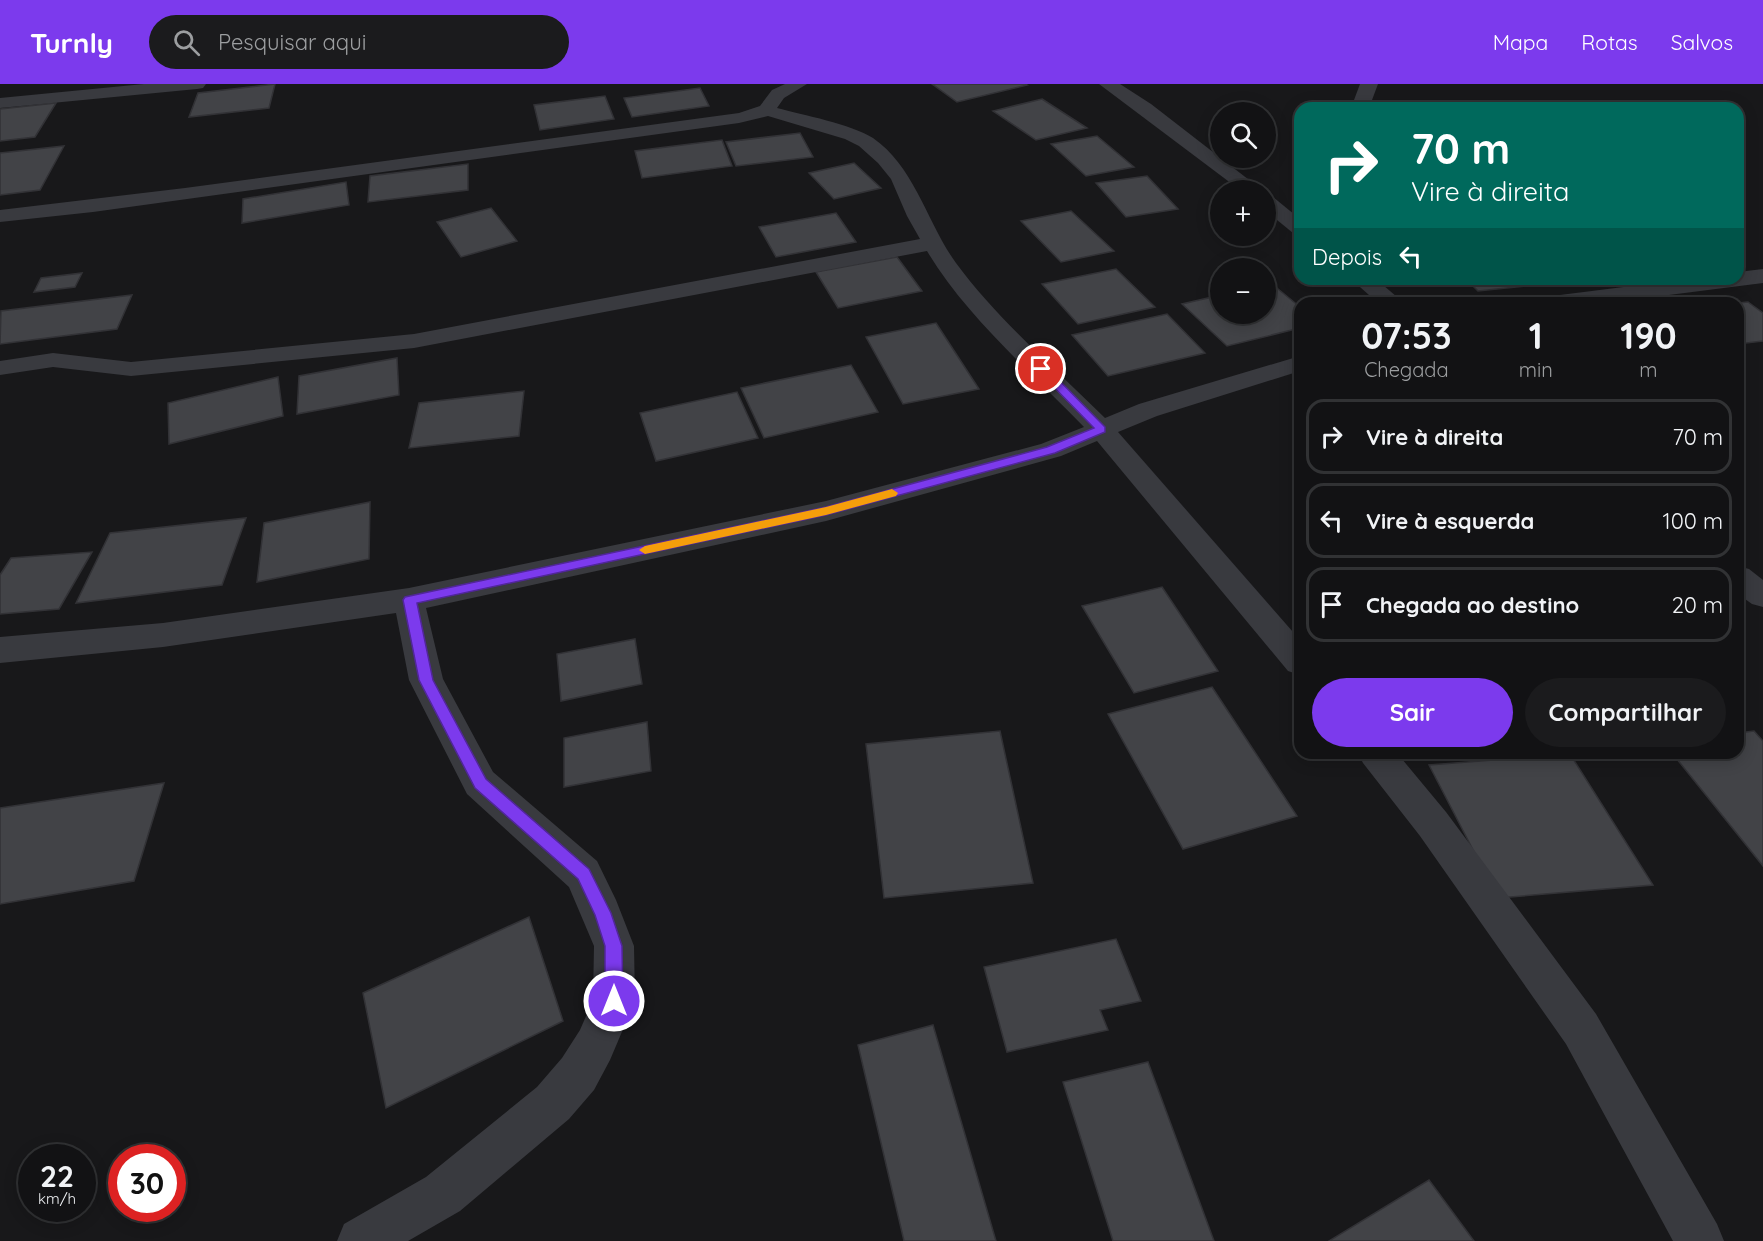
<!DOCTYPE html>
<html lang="pt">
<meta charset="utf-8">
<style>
:root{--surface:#121214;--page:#1b1b1d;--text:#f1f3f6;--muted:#9c9ea0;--line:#313234;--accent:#7c3aed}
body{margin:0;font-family:Quicksand,sans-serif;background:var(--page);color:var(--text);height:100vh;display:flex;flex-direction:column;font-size:22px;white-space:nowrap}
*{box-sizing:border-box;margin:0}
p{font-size:20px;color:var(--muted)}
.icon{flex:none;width:33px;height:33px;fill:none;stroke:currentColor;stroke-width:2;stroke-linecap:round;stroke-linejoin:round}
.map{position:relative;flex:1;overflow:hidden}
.drawer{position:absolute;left:1294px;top:213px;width:450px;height:462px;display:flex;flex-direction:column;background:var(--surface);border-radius:18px;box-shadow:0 3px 15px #0003,0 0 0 2px var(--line)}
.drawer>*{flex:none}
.top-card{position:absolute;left:1294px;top:18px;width:450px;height:183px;border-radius:18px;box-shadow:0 3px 15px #0003,0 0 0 2px var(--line);background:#00695c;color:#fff;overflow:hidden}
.controls{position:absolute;left:1210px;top:18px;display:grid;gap:12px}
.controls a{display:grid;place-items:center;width:66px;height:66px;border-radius:50%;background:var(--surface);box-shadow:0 3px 15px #0003,0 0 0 2px var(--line);font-size:30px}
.speed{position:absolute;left:18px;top:1060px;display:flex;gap:12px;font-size:30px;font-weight:700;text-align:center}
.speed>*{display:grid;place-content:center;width:78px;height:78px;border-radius:50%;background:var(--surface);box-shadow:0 3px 15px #0003,0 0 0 2px var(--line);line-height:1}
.speed small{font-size:15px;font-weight:400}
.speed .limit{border:9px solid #d22;background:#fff;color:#111}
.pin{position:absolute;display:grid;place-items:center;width:51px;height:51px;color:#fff;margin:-26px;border:3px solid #fff;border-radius:50%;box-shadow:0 2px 6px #0007}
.me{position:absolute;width:66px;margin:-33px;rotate:0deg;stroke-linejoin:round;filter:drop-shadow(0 0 4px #0008)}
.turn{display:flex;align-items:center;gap:21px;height:126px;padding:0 18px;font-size:27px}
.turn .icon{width:78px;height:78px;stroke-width:2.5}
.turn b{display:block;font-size:42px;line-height:51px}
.then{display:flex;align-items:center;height:57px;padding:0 18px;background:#0003;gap:12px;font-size:22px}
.eta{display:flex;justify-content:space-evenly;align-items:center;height:102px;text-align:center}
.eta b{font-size:36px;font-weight:700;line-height:42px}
.cta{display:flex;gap:12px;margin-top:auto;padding:12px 18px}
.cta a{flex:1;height:69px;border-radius:36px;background:var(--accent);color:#fff;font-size:24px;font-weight:700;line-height:69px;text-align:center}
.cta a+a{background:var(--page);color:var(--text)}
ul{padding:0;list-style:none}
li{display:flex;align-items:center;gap:18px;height:75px;margin:0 12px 9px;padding:0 6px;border:3px solid var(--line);border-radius:18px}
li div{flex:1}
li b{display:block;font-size:22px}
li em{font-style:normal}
header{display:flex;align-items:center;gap:36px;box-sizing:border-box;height:84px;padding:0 30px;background:var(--accent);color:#fff}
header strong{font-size:28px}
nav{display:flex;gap:33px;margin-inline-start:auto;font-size:21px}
.search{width:420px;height:54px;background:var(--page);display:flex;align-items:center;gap:15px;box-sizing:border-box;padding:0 21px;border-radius:33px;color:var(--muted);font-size:22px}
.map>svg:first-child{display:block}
.building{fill:#424347;stroke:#323236;stroke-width:1.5}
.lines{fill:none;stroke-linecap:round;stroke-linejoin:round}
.minor{fill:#393a3f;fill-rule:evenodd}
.route{fill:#7c3aed;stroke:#51269a;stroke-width:1.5}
.slow{fill:#f59e0b}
</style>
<header>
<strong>Turnly</strong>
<div class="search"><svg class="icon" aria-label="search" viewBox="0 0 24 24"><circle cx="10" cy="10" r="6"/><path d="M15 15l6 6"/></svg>Pesquisar aqui</div>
<nav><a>Mapa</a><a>Rotas</a><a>Salvos</a></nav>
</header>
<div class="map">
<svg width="1763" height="1157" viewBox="0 0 1763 1157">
<rect width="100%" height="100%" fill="#18181a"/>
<g class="building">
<polygon points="275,0 269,24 189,33 198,9"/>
<polygon points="932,0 1025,0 1027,1 957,18"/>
<polygon points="700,4 709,22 632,33 624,14"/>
<polygon points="605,12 614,35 540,46 534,21"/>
<polygon points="1042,15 1087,44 1036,56 993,27"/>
<polygon points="56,19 35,53 0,57 0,25"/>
<polygon points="800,49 813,73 736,82 726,58"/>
<polygon points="1097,52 1134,83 1086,92 1051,60"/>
<polygon points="722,56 732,82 642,94 635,67"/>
<polygon points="64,62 40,106 0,111 0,69"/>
<polygon points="854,79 881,104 834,115 809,89"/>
<polygon points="468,80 468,106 368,118 370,92"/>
<polygon points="1147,92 1178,125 1126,133 1096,99"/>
<polygon points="346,98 349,121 242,139 243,115"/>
<polygon points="491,124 517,157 461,173 437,138"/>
<polygon points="1071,127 1114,167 1061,178 1021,137"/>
<polygon points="836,129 856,158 776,173 759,143"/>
<polygon points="897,173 922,207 838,224 816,188"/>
<polygon points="1116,185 1155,223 1078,240 1042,200"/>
<polygon points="82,189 75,203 34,208 41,194"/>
<polygon points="1466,195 1561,195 1565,198 1478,207"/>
<polygon points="1272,200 1300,223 1300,244 1227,262 1182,220 1221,211 1221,230 1266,230 1266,201"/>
<polygon points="132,211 117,245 0,260 1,227"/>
<polygon points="1748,218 1763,229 1763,257 1738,260 1738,219"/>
<polygon points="1167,230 1205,269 1108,292 1072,251"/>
<polygon points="936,239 979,305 903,320 866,253"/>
<polygon points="397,274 399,311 297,330 299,292"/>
<polygon points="851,281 878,328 764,354 741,304"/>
<polygon points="278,293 283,332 169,360 168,319"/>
<polygon points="524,307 519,352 409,364 419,319"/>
<polygon points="737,308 758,354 656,377 640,329"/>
<polygon points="370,418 369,475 257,498 264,439"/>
<polygon points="246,434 222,501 76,519 110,449"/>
<polygon points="92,468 59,525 0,530 0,491 11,474"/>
<polygon points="1162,503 1218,587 1134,609 1082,522"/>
<polygon points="635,555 642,600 561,617 557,570"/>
<polygon points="1212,603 1297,732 1183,765 1108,630"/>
<polygon points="647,638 651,687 564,703 564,654"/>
<polygon points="1000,647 1033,799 884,814 866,660"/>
<polygon points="1754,647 1763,657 1763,782 1672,669 1738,669 1738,649"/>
<polygon points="1570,670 1653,801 1498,814 1429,681"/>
<polygon points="164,699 134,797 0,820 0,724"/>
<polygon points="529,833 563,937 386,1024 363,909"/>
<polygon points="1116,855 1141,917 1100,926 1108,946 1007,968 984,883"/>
<polygon points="933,941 996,1157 904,1157 858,961"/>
<polygon points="1148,978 1214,1157 1113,1157 1063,998"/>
<polygon points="1429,1096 1474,1157 1329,1157"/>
</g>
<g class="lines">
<g class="minor">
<polygon points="144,0 206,0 203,4 197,5 0,24 0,14"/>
<path d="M785,0H807L784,14L777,24C803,31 851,40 873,54C915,83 927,139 956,179C998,236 1055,284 1105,334L1139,320L1300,272V287L1157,332L1118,348L1300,556V591L1288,587L1097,357L1061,372L826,437L426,524L443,595L493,688L597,777L616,816L634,862L635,917L610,976L594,1006L569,1035L460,1127L408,1157H337L344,1140L426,1093L537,1003L562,974L580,946L593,916L594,862L569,803L467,710L409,596L396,529L163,563L0,579V553L163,539L409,504L826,417L1041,360L1084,343C1032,289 964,230 927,167L414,264L131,292L53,283L0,291V277L53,269L131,278L414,250L920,155L907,132L891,95L878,79L859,62L845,55L768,32L739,39L93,128L0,138V126L185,104L739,29L760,22L772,6Z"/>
<polygon points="1099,0 1120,0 1151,20 1262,106 1240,106"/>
<polygon points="1360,0 1378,0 1369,24 1351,24"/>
<polygon points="1266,111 1273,113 1300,135 1300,151 1293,149 1266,127"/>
<polygon points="1763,185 1763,199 1606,219 1540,219 1544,214 1552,212 1687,195 1738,195 1738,188"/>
<polygon points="1351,195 1376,195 1404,219 1378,219"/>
<polygon points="1738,482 1749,485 1763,496 1763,523 1752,520 1738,510"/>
<polygon points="1358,669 1397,669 1446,728 1596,930 1717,1140 1724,1157 1673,1157 1566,960 1420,752 1363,679"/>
</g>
</g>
<polygon class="route" points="1041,281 1045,282 1105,343 1105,348 1055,369 826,431 417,519 433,596 486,695 589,785 611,829 622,862 623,917 620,923 614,926 608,923 605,917 605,862 595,831 578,795 475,704 419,596 403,516 405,513 826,423 1047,363 1094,344 1038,287 1036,285"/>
<polygon class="slow" points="892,405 898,409 896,412 826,431 645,470 639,466 645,462 826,423"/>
</svg>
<div class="controls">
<a><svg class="icon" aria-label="search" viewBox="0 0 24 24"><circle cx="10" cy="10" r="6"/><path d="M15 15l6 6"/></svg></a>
<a>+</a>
<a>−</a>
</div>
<div class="speed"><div>22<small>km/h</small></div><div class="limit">30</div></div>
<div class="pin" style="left:1041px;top:285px;background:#d93025"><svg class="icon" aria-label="arrive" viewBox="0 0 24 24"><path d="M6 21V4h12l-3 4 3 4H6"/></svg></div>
<svg class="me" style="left:614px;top:917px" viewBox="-20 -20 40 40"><circle r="17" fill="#7c3aed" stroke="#fff" stroke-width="3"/><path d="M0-11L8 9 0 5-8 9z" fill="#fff"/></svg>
<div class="top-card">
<div class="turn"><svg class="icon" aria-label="right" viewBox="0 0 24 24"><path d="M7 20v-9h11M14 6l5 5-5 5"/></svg><div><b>70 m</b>Vire à direita</div></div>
<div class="then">Depois<svg class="icon" aria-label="left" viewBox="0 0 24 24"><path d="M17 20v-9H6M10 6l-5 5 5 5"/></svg></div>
</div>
<section class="drawer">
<div class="eta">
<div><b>07:53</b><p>Chegada</p></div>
<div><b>1</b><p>min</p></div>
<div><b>190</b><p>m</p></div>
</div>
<ul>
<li><svg class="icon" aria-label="right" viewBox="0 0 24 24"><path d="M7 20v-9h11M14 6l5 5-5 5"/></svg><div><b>Vire à direita</b></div><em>70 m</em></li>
<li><svg class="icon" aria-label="left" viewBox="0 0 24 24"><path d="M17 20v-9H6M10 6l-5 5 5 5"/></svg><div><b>Vire à esquerda</b></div><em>100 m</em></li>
<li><svg class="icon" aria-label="arrive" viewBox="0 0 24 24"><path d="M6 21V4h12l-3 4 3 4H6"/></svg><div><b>Chegada ao destino</b></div><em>20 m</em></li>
</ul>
<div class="cta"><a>Sair</a><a>Compartilhar</a></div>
</section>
</div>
